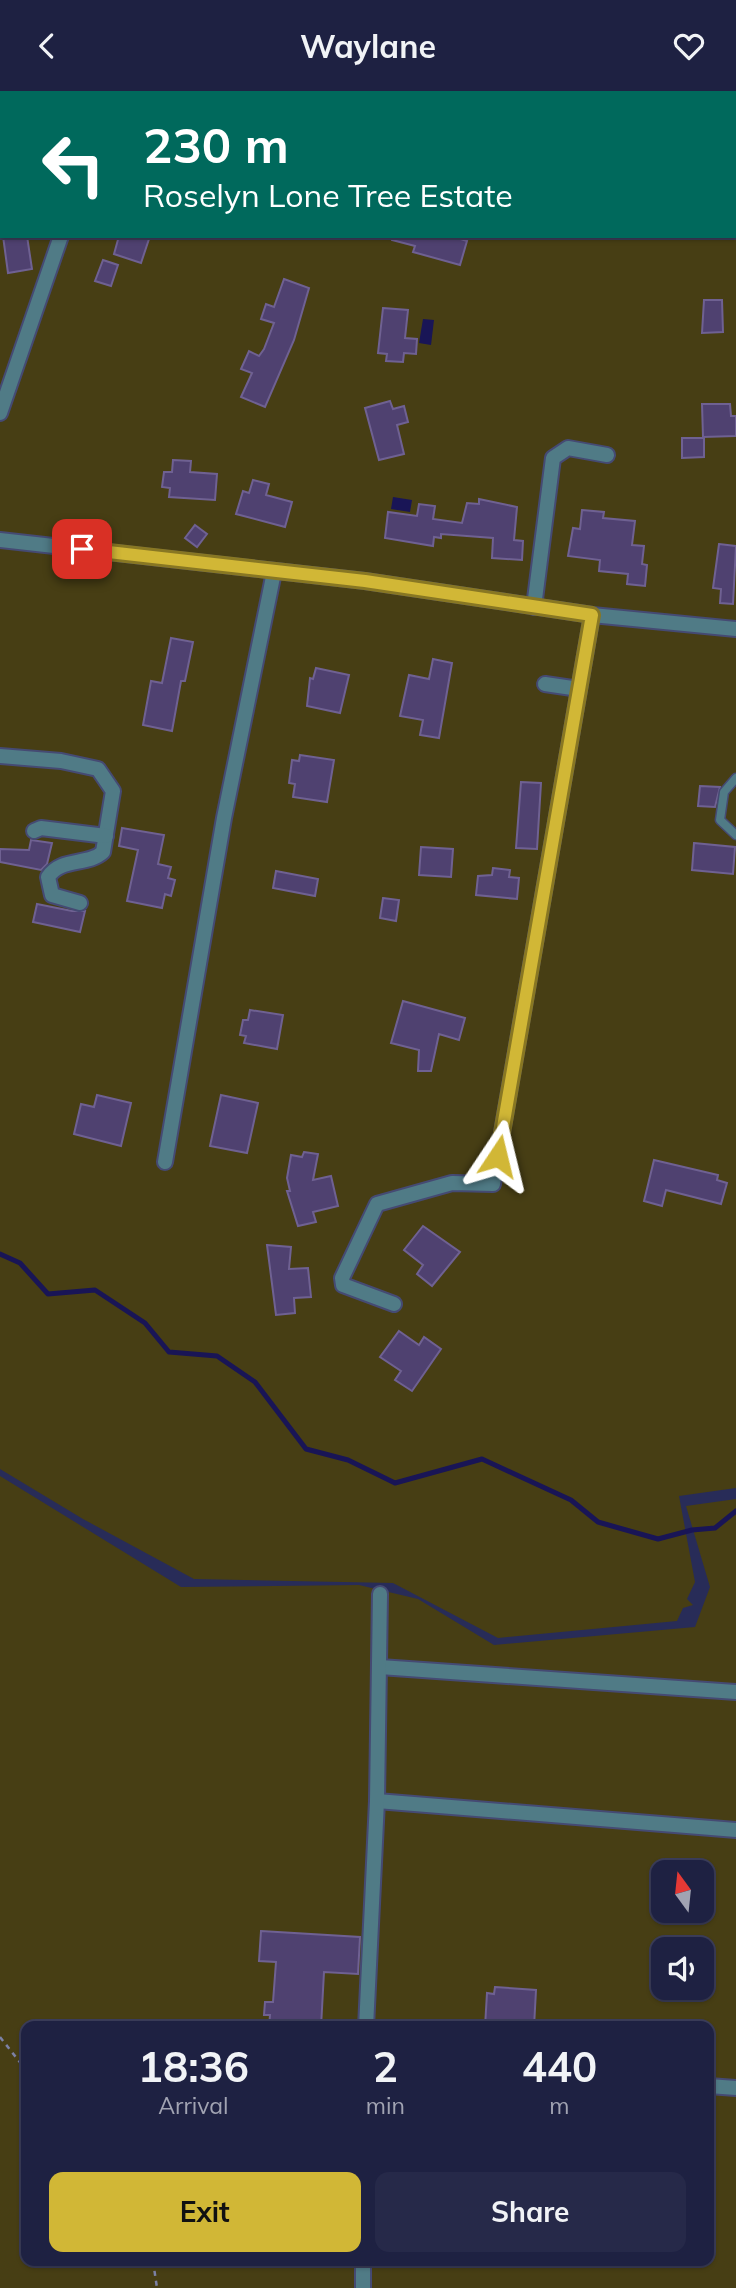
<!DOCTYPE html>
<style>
:root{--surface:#1e2142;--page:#262949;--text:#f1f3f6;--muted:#a1a3b2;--line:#3c3e5b;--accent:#d1b736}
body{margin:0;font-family:Mulish,sans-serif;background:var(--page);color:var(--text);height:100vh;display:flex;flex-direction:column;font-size:26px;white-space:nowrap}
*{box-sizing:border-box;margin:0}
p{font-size:23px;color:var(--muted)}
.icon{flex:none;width:38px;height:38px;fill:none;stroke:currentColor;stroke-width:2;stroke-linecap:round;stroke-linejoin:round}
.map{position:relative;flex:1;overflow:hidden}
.side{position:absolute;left:21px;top:1930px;width:693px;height:245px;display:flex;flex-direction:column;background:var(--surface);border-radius:14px;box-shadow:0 2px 5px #0004,0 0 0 2px var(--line)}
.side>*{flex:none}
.guide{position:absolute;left:0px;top:0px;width:737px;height:147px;box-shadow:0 2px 5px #0004,0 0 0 2px var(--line);background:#00695c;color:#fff;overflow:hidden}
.needle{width:46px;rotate:345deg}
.tools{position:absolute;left:651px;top:1769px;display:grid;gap:14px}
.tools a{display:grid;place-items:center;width:63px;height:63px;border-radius:14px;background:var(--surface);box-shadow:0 2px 5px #0004,0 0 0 2px var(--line);font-size:35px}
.pin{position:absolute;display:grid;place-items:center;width:60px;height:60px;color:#fff;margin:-30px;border-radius:14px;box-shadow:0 4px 10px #0006}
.me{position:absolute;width:77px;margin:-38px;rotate:10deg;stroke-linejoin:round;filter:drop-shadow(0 0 5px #0008)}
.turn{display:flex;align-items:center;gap:24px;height:147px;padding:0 28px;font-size:32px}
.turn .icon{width:91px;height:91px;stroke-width:2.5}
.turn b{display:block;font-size:49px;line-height:60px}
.eta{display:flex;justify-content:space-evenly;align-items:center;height:119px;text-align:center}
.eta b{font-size:42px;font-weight:700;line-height:49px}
.cta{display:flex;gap:14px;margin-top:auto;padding:14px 28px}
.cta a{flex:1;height:80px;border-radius:14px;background:var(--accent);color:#111;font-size:28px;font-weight:700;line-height:80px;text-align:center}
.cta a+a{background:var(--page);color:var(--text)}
header{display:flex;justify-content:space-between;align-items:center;height:91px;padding:0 28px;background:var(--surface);font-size:32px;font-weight:700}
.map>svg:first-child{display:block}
.green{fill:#473e14;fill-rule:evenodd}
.water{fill:#191556}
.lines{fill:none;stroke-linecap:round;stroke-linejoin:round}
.stream{stroke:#191556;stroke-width:5}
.building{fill:#4f4170;stroke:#6f6192;stroke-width:2}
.service-casing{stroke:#454a73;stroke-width:11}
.minor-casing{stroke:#454a73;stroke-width:18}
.path{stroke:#7c81a5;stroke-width:2.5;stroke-dasharray:5 5;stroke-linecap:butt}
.service{stroke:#507b86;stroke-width:8}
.minor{stroke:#507b86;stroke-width:14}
.route-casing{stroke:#887723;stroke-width:18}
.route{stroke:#d1b736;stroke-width:12}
</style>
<header><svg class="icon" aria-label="back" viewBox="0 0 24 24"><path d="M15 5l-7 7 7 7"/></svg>Waylane<svg class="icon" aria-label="heart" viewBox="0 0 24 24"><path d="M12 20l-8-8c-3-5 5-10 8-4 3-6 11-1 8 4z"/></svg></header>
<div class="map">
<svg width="736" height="2197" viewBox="0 0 736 2197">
<rect width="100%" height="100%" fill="#282c58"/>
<g class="green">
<path d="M0,0H736V1397L679,1405L695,1491L687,1508L693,1514L683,1517L677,1530L498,1547L393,1492L194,1488L83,1428L0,1378ZM2,2H735V145H2Z"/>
<path d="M0,1385L181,1496L359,1494L418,1508L494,1554L695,1536L710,1496L686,1415L736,1408V2197H0ZM663,1782H702V1820H663ZM663,1858H702V1897H663ZM26,1936H709V2170H26Z"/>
</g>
<g class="water">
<polygon points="423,228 434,229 431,254 419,252"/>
<polygon points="393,406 412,409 410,421 391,418"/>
</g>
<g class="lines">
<polyline class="stream" points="0,1163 20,1172 48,1203 95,1199 145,1232 169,1261 217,1265 255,1291 306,1358 348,1369 395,1392 482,1368 571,1409 598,1431 658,1448 692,1439 715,1437 736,1420"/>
</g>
<g class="building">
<polygon points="3,145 27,145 32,178 8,182"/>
<polygon points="119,145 150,145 141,172 114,163"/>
<polygon points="392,145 451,145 467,150 460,174 413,161 415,155 392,149"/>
<polygon points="103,169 118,174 111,195 95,190"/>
<polygon points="284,188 309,197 294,249 265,316 241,306 252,282 241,278 249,260 259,265 264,258 274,232 261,228 266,213 274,216"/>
<polygon points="704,209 722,209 723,241 702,242"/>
<polygon points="383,217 408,219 405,247 417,248 416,263 404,262 403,271 386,270 387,263 378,262"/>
<polygon points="390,310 393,318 404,315 408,331 397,334 404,363 379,369 365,317"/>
<polygon points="702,313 730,313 731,325 736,325 736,345 703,346"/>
<polygon points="682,347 704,347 704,366 682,367"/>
<polygon points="173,369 191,370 190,381 217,383 215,409 169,406 170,397 162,396 164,381 172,381"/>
<polygon points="253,389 269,393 266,404 292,411 285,436 236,423 243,400 249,402"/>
<polygon points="479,408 517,416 514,449 523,450 522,469 492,467 493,447 441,443 441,447 434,446 433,455 385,447 388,421 417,425 419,413 435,415 433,428 462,432 467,412 479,413"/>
<polygon points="582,419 604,421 603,427 635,430 632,454 644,455 642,473 647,474 645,495 627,493 628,483 599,480 600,469 568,465 573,437 580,438"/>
<polygon points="195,434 207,443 197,456 185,447"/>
<polygon points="719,453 736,455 733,513 720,512 721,498 713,497"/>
<polygon points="171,547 193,551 185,590 181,590 172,640 143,634 151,590 162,592"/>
<polygon points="433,568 452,572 439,647 420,644 423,629 400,625 409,584 429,588"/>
<polygon points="316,577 349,584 340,622 307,615 310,587 313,588"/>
<polygon points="300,664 334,669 327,711 293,706 295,693 289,692 292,669 299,670"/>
<polygon points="521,691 541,692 537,758 516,757"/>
<polygon points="700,695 720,696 715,716 698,715"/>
<polygon points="122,737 164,744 158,773 171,776 168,787 175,789 171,805 165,803 162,817 127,810 138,759 119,755"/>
<polygon points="31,749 52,752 47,773 41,779 0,771 0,758 29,759"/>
<polygon points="694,752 735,756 733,783 692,779"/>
<polygon points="421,756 453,758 451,786 419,784"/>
<polygon points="493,777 510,779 509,786 519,787 517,808 476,804 478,785 492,784"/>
<polygon points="276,780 318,788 315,805 273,797"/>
<polygon points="383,807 399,809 396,830 380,827"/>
<polygon points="37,813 72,820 85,820 80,841 33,831"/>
<polygon points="403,910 465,927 459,949 439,943 431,980 418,980 419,959 391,952"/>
<polygon points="250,919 283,924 277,958 244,952 246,945 240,944 243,929 248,929"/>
<polygon points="97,1004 131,1012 121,1055 74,1043 81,1013 94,1016"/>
<polygon points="221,1004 258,1012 247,1062 210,1055"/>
<polygon points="304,1061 318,1063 313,1089 331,1085 338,1115 313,1121 316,1131 298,1135 287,1100 290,1100 287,1087 291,1064 302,1066"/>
<polygon points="654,1069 718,1084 717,1089 727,1092 721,1113 666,1099 662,1115 644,1110"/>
<polygon points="423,1135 460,1161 432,1195 417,1183 423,1174 404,1159"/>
<polygon points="267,1154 291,1156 289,1178 308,1177 311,1206 294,1207 295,1222 276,1224"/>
<polygon points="399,1240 419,1254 424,1246 441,1258 412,1300 395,1289 401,1280 380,1266"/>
<polygon points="261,1840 360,1846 358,1883 324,1881 321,1936 269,1936 270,1924 264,1924 265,1911 273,1911 276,1871 259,1870"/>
<polygon points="495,1896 536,1899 534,1936 485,1936 487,1902 494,1903"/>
</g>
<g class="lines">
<defs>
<polyline id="service" points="736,687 724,701 720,729 736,744"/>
<g id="minor">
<polyline points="0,322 61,145"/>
<polyline points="0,449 365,490 592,524 736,538"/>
<polyline points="534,516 553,367 568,357 607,364"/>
<polyline points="545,593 579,598"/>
<path d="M0,665L61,670L98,678L113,700L103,761C88,775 61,766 48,786L52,804L80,812"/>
<polyline points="34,740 41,737 106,745"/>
<polyline points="165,1071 224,727 274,481"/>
<polyline points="394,1213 343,1194 342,1187 377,1113 452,1092 493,1093 592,524"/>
<polyline points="380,1576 736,1601"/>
<polyline points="377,1710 736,1739"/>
<polyline points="366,1936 377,1710 380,1503"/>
<polyline points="709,1995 736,1997"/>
<polyline points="363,2197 363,2170"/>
</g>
</defs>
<use href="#service" class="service-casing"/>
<use href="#minor" class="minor-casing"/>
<g class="path">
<polyline points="0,1946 26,1979"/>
<polyline points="153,2170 157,2197"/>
</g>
<use href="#service" class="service"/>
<use href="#minor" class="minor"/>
</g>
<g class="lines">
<defs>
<polyline id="route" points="82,458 365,490 592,524 498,1065"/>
</defs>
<use href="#route" class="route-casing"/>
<use href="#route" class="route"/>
</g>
</svg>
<div class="tools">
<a><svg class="needle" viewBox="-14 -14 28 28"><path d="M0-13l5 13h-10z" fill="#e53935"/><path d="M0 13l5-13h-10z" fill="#a1a3b2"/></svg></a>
<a><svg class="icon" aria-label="sound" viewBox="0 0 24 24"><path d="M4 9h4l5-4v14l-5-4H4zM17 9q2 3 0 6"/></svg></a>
</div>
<div class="pin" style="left:82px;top:458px;background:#d93025"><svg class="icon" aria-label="arrive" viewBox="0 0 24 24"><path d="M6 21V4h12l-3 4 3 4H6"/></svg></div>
<svg class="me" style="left:498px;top:1065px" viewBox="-20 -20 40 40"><path d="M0-17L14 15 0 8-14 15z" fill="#d1b736" stroke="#fff" stroke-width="4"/></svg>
<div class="guide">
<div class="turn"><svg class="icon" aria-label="left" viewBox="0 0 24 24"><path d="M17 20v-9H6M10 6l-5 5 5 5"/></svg><div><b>230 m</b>Roselyn Lone Tree Estate</div></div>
</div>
<section class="side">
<div class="eta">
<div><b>18:36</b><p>Arrival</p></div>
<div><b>2</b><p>min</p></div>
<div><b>440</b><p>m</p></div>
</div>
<div class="cta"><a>Exit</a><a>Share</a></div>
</section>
</div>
